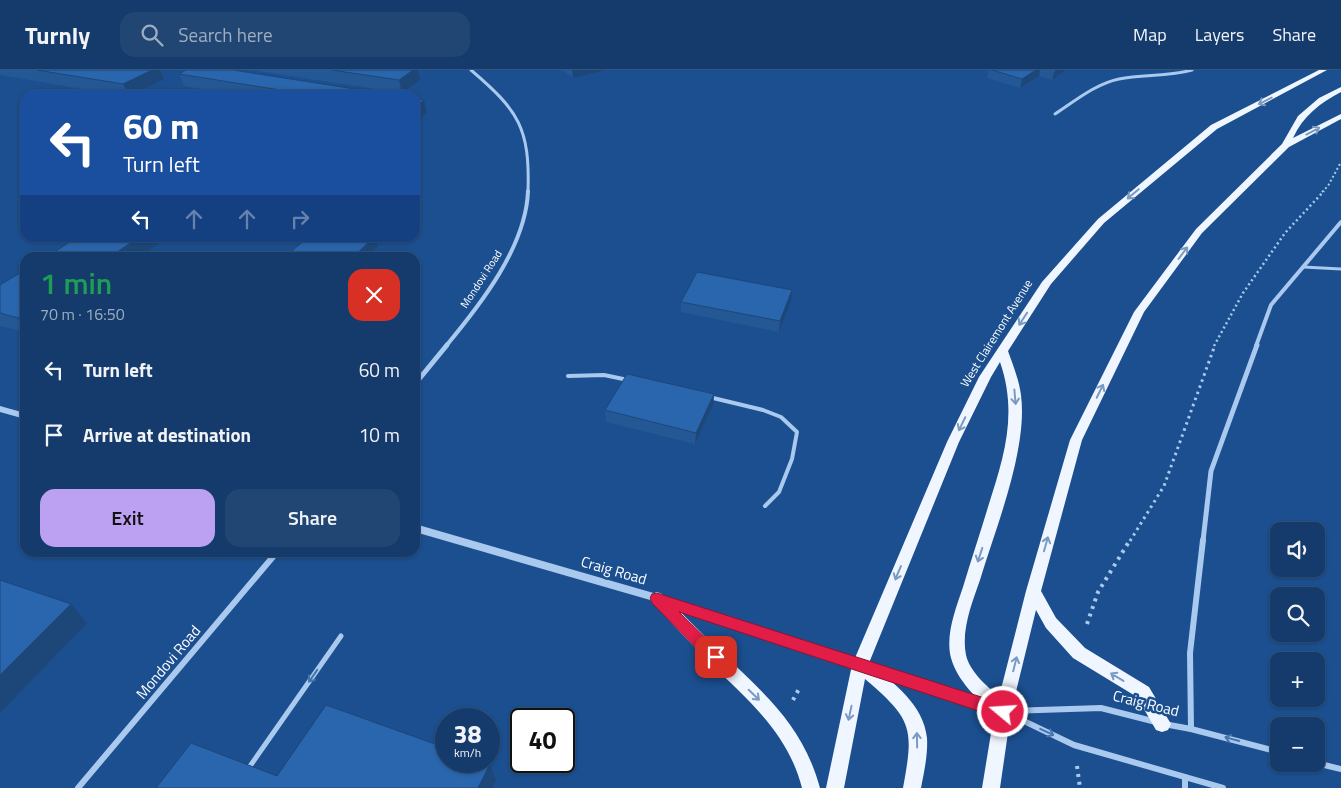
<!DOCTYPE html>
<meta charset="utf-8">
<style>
:root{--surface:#143b6b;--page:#214673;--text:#f1f3f6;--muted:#9dadc1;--line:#33557e;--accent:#bca0f2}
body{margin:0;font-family:"Titillium Web",sans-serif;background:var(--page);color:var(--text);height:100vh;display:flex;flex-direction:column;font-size:19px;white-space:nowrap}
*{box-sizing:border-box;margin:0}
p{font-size:16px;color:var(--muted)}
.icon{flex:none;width:28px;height:28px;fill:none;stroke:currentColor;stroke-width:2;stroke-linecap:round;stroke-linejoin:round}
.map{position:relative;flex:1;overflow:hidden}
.drawer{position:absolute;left:20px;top:182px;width:400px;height:305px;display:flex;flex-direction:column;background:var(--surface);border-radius:15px;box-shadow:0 1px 4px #0004,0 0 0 1px var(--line)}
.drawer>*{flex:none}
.top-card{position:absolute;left:20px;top:20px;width:400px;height:152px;border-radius:15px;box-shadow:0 1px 4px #0004,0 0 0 1px var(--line);background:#1a4fa0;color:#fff;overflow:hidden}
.buttons{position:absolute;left:1270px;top:452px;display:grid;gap:10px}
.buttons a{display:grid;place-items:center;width:55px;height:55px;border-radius:10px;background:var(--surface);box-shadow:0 1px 4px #0004,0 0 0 1px var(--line);font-size:25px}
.speed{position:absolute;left:435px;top:638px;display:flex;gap:10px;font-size:25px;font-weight:700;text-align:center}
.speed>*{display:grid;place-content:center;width:65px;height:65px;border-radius:50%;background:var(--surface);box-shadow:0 1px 4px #0004,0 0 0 1px var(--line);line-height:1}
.speed small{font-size:12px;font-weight:400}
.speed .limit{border:2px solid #111;border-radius:8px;background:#fff;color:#111}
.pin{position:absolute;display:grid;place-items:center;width:42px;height:42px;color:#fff;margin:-21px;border-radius:10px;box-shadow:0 2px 8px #0006}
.me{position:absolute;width:55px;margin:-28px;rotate:288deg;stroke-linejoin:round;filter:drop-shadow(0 0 4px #0008)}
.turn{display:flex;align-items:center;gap:18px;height:105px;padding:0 20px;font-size:22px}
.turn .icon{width:65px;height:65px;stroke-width:2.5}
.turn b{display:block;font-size:35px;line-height:42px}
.lanes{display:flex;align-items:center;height:48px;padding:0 20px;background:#0003;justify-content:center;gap:25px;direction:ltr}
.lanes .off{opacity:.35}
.round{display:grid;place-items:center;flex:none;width:52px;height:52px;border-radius:15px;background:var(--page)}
.overview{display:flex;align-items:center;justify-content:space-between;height:85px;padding:0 20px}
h1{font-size:30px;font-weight:600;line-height:38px;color:#1e9e55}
.primary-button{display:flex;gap:10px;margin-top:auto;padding:10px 20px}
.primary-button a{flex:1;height:58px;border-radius:15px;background:var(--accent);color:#111;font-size:20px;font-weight:600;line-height:58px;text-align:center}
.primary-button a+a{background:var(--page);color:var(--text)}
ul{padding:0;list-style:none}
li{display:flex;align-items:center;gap:15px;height:65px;padding:0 20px}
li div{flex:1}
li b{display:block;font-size:19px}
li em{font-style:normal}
header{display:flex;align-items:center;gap:30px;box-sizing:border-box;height:70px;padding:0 25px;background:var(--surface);border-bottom:1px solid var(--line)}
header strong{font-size:24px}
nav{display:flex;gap:28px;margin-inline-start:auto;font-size:18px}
.search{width:350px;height:45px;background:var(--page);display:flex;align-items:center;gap:12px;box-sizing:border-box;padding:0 18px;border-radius:15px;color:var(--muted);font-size:19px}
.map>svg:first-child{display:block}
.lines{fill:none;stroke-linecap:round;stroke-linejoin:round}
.path-far3{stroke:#a9c9ee;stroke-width:2;stroke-dasharray:2 2.5;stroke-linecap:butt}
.path-far2{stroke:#a9c9ee;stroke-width:2.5;stroke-dasharray:2 3;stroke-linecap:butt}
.path-far1{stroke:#a9c9ee;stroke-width:3;stroke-dasharray:2.5 4;stroke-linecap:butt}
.path{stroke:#a9c9ee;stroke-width:4;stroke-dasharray:3 5;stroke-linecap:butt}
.service-far2{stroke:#a9c9ee;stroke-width:3}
.service-far1{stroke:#a9c9ee;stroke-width:4}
.service{stroke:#a9c9ee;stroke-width:5}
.minor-far3{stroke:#a9c9ee;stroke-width:3}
.minor-far2{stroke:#a9c9ee;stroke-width:4}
.minor-far1{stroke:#a9c9ee;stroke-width:5}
.minor{stroke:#a9c9ee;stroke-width:6}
.tertiary{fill:#a9c9ee;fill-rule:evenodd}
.primary{fill:#f0f6ff;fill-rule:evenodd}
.wall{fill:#245895}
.shaded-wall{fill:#1d4779}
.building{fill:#2a66ad;stroke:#1d4779}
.oneway{stroke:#7b9ac1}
.oneway2{stroke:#4674ac}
.route{fill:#e11d48;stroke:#92132f}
.labels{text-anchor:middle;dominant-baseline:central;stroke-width:5;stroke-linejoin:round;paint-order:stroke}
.far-street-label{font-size:11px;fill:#fff;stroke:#1b4f8f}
.street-label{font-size:12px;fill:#fff;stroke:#1b4f8f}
.near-street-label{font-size:15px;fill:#fff;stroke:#1b4f8f}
</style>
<header>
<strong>Turnly</strong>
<div class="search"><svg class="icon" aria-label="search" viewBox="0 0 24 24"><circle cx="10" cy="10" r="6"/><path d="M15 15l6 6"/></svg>Search here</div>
<nav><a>Map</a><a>Layers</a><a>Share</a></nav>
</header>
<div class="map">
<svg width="1341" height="718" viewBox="0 0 1341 718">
<rect width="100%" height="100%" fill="#1b4f8f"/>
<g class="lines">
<polyline class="path-far3" points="1322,122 1328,116 1341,92"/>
<polyline class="path-far2" points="1214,276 1243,223 1285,163 1324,121"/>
<polyline class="path-far1" points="1130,471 1164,416 1215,275"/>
<g class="path">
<polyline points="1087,554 1098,522 1130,470"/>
<polyline points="793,630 800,617"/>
<polyline points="1077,696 1080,718"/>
</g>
<polyline class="service-far2" points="1303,197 1341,199"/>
<g class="service-far1">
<polyline points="568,306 604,305 628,310"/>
<polyline points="709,327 763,340 781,347 797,362 792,389 779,422 765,436"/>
</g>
<polyline class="service" points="248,699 341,566"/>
<g class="minor-far3">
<path d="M471,0C519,41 530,58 528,122"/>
<path d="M1055,44C1075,31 1095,14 1119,9C1143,4 1168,7 1192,0"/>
</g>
<g class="minor-far2">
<path d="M446,276C480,235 526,177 528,121"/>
<polyline points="1256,276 1271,235 1341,152"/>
</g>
<g class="minor-far1">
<polyline points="415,314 447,275"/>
<polyline points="1203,471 1211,401 1257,275"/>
</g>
<g class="minor">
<polyline points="1006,641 1101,638 1156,652"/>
<polyline points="1005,642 1074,675 1223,718"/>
<polyline points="1164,654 1191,659 1279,682"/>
<polyline points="1191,659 1190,583 1203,470"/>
<polyline points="1316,693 1341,699"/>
<polyline points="1185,707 1185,718"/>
<polyline points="78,718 277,482"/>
</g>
<g class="tertiary">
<polygon points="0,336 25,343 25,349 0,342"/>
<polygon points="415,454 657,524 996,634 1000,635 1002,639 1000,643 996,644 657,532 415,462"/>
</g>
<g class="primary">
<path d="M1319,0H1327L1217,59L1104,153L1051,214L1008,281C1013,295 1019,310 1021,325C1028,379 996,457 980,510C972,533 961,560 966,585C970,602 986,615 999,627L1026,521L1070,370L1134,242L1196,159L1282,74L1298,46L1319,28L1341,17V22C1320,33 1303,46 1293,68L1341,44V49L1289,77L1202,163L1144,242L1082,370L1041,521L1056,548L1085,578L1149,617L1171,654L1168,660L1162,662L1156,660L1137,627L1073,588L1046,558L1036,540L1011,642L1000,718H982L994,645C977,628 958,612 951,588C945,565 956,538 963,517C971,490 980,464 988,437C1004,387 1018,344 1000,292L991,307L959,372L869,593C893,612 924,635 927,668C928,685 924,702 921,718H903C914,658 913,650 865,609L844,718H826L852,595L947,372L979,307L1042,212L1098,149L1211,55Z"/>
<path d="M657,522L662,524C682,543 702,564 722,583C767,626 803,656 820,718H802C788,663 749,631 710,593C691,573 671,553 652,532L649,528L652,524Z"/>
</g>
</g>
<g class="wall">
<polygon points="0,0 160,0 164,9 133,25 117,25 0,5"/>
<polygon points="251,0 418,0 420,10 402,23"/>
<polygon points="562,0 607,0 573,8"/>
<polygon points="989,0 1066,0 1052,10 1039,6 1020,18 987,8"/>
<polygon points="179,4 393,25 236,25 184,16"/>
<polygon points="25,200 25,262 0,256 0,215"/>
<polygon points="791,231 779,262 681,242 681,232"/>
<polygon points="714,324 713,335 695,374 606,352 605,340"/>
</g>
<g class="shaded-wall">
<polygon points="152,0 160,0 164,9 133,25 128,25 123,14"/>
<polygon points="413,0 418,0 420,10 402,23 399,10"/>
<polygon points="572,0 607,0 573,8"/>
<polygon points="1036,0 1040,0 1039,6 1020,18 1022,9"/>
<polygon points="1055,0 1066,0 1052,10"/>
<polygon points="424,30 427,43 415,52 415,37"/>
<polygon points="138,168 167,168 138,188 108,188"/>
<polygon points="373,168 376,168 378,176 366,188 352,188"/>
<polygon points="792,220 791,231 779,262 780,251"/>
<polygon points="25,243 25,258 18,248"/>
<polygon points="714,324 713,335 695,374 696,363"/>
<polygon points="71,534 87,553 0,643 0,605"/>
<polygon points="490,694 496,711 492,718 478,718"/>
</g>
<g class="building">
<polygon points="37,0 152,0 123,14"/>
<polygon points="186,0 233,0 393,25 312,25 179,4"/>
<polygon points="332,0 413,0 399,10"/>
<polygon points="992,0 1036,0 1022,9"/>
<polygon points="415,28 424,30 415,37"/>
<polygon points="76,168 138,168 108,188 45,188"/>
<polygon points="307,168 373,168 352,188 294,188 286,186"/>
<polygon points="25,200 25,243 18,248 0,243 0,215"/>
<polygon points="697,202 792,220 780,251 681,232"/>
<polygon points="627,304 714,324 696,363 605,340"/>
<polygon points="0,510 71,534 0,605"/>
<polygon points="326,635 446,678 446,691 482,691 490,694 478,718 156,718 191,673 277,706"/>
</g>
<defs><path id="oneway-shaft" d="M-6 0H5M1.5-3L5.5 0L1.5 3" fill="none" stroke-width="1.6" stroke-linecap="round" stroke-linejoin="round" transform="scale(1.25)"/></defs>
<g class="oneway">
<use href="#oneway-shaft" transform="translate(1265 31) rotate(153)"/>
<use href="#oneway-shaft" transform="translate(1313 61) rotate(-28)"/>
<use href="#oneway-shaft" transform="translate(1133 124) rotate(140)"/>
<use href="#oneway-shaft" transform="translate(1183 183) rotate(-53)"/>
<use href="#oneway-shaft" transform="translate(1023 249) rotate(123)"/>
<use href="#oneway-shaft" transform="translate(1100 321) rotate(-64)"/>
<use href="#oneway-shaft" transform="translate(1015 327) rotate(85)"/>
<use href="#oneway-shaft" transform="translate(962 354) rotate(116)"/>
<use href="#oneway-shaft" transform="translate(1046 474) rotate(-74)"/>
<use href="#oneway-shaft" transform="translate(980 485) rotate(108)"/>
<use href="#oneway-shaft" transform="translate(898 503) rotate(113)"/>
<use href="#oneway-shaft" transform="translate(1015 594) rotate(-76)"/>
<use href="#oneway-shaft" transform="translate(1117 607) rotate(-149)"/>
<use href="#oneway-shaft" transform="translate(754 625) rotate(44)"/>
<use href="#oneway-shaft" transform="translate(850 643) rotate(102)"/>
<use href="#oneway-shaft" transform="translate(917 670) rotate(-91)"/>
</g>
<g class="oneway2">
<use href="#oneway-shaft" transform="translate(313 606) rotate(125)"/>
<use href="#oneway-shaft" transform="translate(1047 662) rotate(25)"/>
<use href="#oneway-shaft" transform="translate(1232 669) rotate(-165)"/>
</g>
<polygon class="route" points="657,523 1003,634 1009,636 1011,642 1009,647 1003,649 679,542 721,583 723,587 721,592 716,594 710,592 652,533 650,528 652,524"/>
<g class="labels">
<g class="far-street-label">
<text transform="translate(481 209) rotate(-57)">Mondovi Road</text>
</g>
<g class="street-label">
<text transform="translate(996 263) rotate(-58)">West Clairemont Avenue</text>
</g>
<g class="near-street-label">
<text transform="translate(614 500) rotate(16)">Craig Road</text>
<text transform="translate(168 592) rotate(-50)">Mondovi Road</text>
<text transform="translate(1146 633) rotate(14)">Craig Road</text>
</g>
</g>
</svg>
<div class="buttons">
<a><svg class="icon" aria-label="sound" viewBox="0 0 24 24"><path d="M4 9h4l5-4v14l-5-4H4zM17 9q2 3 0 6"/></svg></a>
<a><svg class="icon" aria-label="search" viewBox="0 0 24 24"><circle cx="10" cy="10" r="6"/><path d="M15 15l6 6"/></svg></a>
<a>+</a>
<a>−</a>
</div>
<div class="speed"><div>38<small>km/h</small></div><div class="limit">40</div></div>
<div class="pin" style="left:716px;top:587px;background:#d93025"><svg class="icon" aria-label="arrive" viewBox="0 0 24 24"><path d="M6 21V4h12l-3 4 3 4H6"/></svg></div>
<svg class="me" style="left:1003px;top:642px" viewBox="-20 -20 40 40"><circle r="17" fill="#e11d48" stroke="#fff" stroke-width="3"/><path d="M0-11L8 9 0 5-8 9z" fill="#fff"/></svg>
<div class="top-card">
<div class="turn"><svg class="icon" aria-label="left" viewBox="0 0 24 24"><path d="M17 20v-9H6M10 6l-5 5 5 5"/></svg><div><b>60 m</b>Turn left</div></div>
<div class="lanes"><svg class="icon" aria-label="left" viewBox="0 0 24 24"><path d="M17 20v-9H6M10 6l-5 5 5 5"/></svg><svg class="icon off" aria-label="ahead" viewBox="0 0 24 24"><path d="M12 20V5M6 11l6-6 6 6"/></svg><svg class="icon off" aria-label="ahead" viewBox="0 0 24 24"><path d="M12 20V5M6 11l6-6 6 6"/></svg><svg class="icon off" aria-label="right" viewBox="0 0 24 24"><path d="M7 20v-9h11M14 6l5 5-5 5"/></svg></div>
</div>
<section class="drawer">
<div class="overview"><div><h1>1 min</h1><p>70 m · 16:50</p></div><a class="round" style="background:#d93025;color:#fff"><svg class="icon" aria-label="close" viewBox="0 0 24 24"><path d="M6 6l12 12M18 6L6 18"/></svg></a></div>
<ul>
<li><svg class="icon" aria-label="left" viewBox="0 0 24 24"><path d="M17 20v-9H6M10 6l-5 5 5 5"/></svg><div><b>Turn left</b></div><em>60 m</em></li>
<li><svg class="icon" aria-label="arrive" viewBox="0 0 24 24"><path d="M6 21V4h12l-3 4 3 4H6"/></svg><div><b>Arrive at destination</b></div><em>10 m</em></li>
</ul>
<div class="primary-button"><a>Exit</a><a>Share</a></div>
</section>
</div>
